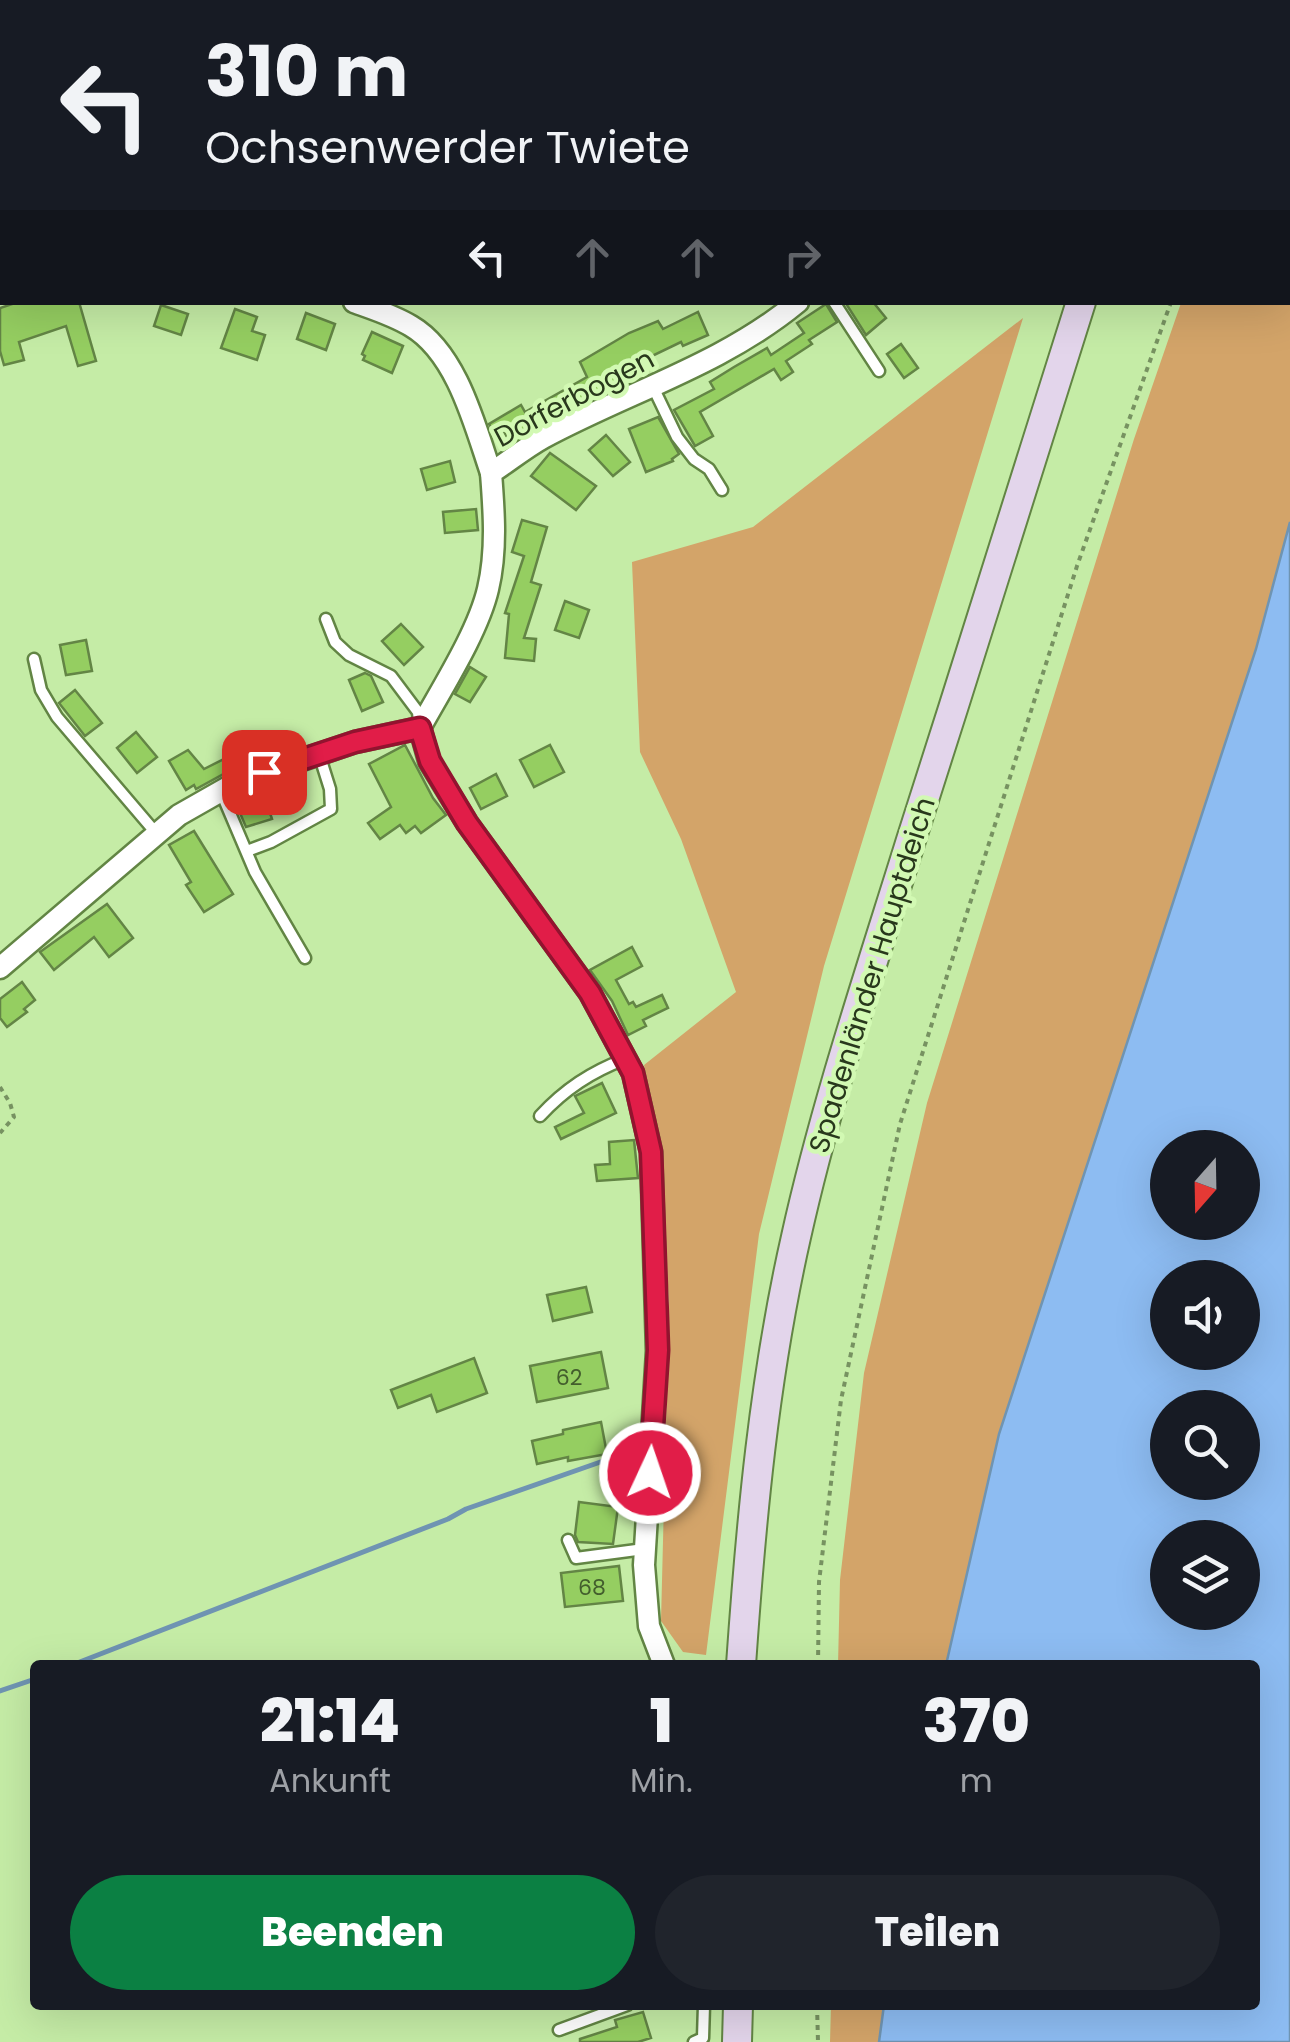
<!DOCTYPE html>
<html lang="de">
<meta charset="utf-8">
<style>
:root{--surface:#171b24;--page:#20242c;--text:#f1f3f6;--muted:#9ea1a6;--accent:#0b8043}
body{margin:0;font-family:Poppins,sans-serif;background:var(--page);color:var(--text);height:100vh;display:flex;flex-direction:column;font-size:38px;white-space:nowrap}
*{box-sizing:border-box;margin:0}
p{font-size:32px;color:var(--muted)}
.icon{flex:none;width:55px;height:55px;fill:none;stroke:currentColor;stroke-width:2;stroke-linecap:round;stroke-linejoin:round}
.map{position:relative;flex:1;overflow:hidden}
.details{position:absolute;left:30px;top:1660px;width:1230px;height:350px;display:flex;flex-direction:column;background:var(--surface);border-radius:10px;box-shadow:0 10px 40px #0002}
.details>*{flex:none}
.top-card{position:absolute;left:0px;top:0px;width:1290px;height:305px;box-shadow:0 10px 40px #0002;background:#171b24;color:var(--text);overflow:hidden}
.needle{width:65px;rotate:200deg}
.fabs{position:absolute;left:1150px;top:1130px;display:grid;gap:20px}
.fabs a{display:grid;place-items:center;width:110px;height:110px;border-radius:50%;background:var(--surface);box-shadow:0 10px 40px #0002;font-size:50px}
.pin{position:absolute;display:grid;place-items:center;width:85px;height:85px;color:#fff;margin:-42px;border-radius:20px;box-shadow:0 5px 15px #0006}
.me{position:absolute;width:110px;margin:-55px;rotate:3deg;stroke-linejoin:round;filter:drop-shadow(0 0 8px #0008)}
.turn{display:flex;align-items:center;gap:35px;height:210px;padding:0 40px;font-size:45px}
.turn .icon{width:130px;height:130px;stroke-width:2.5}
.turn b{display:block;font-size:70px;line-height:85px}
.lanes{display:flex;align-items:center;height:95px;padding:0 40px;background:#0003;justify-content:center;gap:50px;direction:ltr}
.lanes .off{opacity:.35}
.eta{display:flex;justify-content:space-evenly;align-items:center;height:170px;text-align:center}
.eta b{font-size:60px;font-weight:800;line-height:70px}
.primary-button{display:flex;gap:20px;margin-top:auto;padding:20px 40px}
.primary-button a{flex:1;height:115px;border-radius:60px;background:var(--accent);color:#fff;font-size:40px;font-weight:800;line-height:115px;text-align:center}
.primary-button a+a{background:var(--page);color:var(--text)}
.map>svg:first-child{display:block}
.green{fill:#d3a469}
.water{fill:#8dbcf2;stroke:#6f94b2;stroke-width:2.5;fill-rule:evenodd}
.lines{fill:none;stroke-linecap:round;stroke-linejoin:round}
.stream{stroke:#6f94b2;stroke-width:5}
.building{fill:#95ce61;stroke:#638545;stroke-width:2.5}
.lane-casing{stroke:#628544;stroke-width:15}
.street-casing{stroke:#628544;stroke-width:25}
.secondary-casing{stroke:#628544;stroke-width:32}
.path{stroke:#779261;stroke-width:4;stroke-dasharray:5 5;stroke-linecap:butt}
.lane{stroke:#fff;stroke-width:10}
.street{stroke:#fff;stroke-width:20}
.secondary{stroke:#e3d5eb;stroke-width:28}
.route-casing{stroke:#92132f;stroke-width:25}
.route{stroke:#e11d48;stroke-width:18}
.labels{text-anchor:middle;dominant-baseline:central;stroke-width:9;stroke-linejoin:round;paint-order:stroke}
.number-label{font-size:22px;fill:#435e2d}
.street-label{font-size:28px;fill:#28381c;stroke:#d2f9b3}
</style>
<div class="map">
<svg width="1290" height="2042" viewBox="0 0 1290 2042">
<rect width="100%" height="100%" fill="#c5eca6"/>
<g class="green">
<polygon points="1280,0 1290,0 1290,522 1256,649 999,1434 946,1665 838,1665 840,1580 864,1373 927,1103 1134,439 1181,303 1288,302 1288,2 1279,2"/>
<polygon points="1023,318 824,966 759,1234 706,1655 683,1652 661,1621 669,1302 660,1153 644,1065 736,992 681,839 640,752 632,562 753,527"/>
<polygon points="831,2005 884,2005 879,2042 830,2042"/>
</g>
<path class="water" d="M1290,522V2042H879L884,2005H1255V1665H946L999,1434L1256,649ZM1168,1148H1242V1222H1168ZM1168,1278H1242V1352H1168ZM1168,1408H1242V1482H1168ZM1168,1538H1242V1612H1168Z"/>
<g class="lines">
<g class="stream">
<polyline points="72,1665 448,1519 466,1509 609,1459"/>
<polyline points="0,1691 35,1679"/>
</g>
</g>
<g class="building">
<polygon points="18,302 79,302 96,361 78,366 66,326 19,342 24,360 4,365 0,351 0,308"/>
<polygon points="845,302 873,302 886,318 866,335"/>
<polygon points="826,304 837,322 809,340 812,344 786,361 793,372 781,380 774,369 700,412 713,436 695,446 674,410 714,389 710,382 734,367 767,348 771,355 804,333 797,323"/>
<polygon points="161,305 188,314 181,335 154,326"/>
<polygon points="235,309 257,317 252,331 265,335 257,360 221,348"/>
<polygon points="698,312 708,335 683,346 681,342 629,367 635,379 548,420 546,416 508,439 503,431 496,436 489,424 521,405 525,412 587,377 580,362 629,333 658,321 663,329"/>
<polygon points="306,313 335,324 326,350 297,339"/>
<polygon points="372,332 403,346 392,373 363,360 365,356 362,354"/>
<polygon points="901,344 918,368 904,378 887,354"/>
<polygon points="658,417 679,454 672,459 673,461 646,472 629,429"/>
<polygon points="606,435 630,462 613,476 589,450"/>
<polygon points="550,453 596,486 576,510 531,476"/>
<polygon points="450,461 455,482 427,490 421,469"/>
<polygon points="476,509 478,530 445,533 443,512"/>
<polygon points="522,520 547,527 531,582 541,585 524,638 536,639 534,661 505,658 509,614 505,613 524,556 512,552"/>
<polygon points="565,601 589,610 579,638 555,630"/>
<polygon points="401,624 423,647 404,665 382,641"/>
<polygon points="86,640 92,671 66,675 60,645"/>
<polygon points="470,667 486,677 470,702 455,694"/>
<polygon points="365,673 371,676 383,702 362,711 349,680"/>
<polygon points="75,690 102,723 85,736 59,703"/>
<polygon points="136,732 157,757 137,773 117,748"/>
<polygon points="405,745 433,798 446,815 421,833 415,826 406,833 400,825 380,839 368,823 391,807 369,764"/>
<polygon points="550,745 564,772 534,787 520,760"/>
<polygon points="248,747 255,761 231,770 196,789 194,785 186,790 169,761 188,750 204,769"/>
<polygon points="496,774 507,796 481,809 470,788"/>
<polygon points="293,778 298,795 267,804 272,819 246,827 234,799"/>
<polygon points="194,831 233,894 204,912 186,885 191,882 169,845"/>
<polygon points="107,904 133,938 109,957 94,937 54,970 40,952"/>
<polygon points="632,947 642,966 616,980 629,1004 633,1002 636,1007 662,995 668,1008 643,1020 646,1026 628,1035 612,1001 590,970"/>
<polygon points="22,982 35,1000 24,1009 27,1012 7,1027 0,1018 0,999"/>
<polygon points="602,1083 616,1113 561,1139 555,1127 584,1113 575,1096"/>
<polygon points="634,1140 638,1178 597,1181 595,1165 610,1164 609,1142"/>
<polygon points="586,1287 592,1312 553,1321 547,1295"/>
<polygon points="601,1352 608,1388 537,1402 530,1366"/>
<polygon points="474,1358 487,1393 437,1412 431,1395 398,1408 391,1390"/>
<polygon points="601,1422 607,1454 568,1461 568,1457 537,1464 532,1441 563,1434 563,1430"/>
<polygon points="579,1502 618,1507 613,1544 578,1542 575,1535"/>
<polygon points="619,1566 623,1601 565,1607 561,1573"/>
<polygon points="643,2012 651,2038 638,2042 580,2042 580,2039 617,2027 615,2020"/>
</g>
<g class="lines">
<defs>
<g id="lane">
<polyline points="834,302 879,371"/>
<polyline points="653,387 677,437 694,459 709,469 722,490"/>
<polyline points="326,619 335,642 349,655 391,676 418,712 419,722"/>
<polyline points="34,659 41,690 57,717 156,833"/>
<polyline points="221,792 255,872 305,958"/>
<polyline points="247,851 271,842 331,809 330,789 319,754"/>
<path d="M540,1116C565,1089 591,1072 625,1059"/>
<polyline points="568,1540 576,1558 644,1549"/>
<polyline points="559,2030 627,2005"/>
<polyline points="694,2042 703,2038 704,2005"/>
</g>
<g id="street">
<polyline points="1061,2 1062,0"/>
<path d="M354,302C373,309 393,315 411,326C457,353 475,426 491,473"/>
<polyline points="0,968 179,815 237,782 355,742 420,728"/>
<path d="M664,1665L649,1626L644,1565L657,1351L651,1152L633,1073L590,993L467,823L429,761L420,728C442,688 478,632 488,589C497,551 494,511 491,473C508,462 525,448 543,438C628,392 722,365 798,302"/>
</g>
<g id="secondary">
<polyline points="767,2 775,0"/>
<polyline points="1175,2 1176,0"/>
<polyline points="0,260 2,259"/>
<path d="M741,1665C751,1521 764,1378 796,1237C826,1102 871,969 912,837C969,659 1025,481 1081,302"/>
<polyline points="737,2042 738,2005"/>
</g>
</defs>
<use href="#lane" class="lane-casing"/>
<use href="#street" class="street-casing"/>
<use href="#secondary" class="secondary-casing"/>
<g class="path">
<polyline points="1216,0 1216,2"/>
<polyline points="1271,2 1272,0"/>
<polyline points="0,1087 10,1103 14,1117 0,1133"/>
<polyline points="818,1665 819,1582 841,1400 900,1124 1077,566 1171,302"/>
<polyline points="817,2005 818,2042"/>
</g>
<use href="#lane" class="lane"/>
<use href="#street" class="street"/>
<use href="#secondary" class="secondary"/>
</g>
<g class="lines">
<defs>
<polyline id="route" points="264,772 355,742 420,728 430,761 467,823 590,993 633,1073 651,1152 658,1350 650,1473"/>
</defs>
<use href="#route" class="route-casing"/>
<use href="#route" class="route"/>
</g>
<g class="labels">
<g class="number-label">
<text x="569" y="1377">62</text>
<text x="592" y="1587">68</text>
</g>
<g class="street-label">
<text transform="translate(574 398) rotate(-28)">Dorferbogen</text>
<text transform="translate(872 975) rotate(-73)">Spadenländer Hauptdeich</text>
</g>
</g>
</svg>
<div class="fabs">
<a><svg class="needle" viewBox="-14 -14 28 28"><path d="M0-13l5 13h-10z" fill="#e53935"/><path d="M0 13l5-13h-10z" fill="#9ea1a6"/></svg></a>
<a><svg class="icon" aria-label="sound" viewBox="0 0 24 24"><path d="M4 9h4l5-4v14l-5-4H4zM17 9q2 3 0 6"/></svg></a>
<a><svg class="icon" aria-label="search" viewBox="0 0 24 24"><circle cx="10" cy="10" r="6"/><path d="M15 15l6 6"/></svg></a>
<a><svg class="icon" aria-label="layers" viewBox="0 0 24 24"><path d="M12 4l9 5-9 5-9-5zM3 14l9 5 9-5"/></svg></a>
</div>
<div class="pin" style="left:264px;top:772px;background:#d93025"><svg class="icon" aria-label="arrive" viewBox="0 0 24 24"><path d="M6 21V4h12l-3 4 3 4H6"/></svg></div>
<svg class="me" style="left:650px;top:1473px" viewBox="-20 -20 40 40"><circle r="17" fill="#e11d48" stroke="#fff" stroke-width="3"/><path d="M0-11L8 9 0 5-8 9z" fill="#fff"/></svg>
<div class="top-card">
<div class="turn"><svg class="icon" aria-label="left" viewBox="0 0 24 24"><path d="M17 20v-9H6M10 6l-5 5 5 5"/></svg><div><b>310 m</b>Ochsenwerder Twiete</div></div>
<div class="lanes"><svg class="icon" aria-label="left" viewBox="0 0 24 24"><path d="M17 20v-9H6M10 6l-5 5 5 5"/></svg><svg class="icon off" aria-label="ahead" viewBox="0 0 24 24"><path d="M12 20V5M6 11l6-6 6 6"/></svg><svg class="icon off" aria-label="ahead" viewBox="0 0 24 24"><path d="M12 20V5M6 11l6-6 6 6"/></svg><svg class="icon off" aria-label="right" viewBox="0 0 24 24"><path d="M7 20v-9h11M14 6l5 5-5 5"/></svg></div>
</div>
<section class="details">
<div class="eta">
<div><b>21:14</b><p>Ankunft</p></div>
<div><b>1</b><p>Min.</p></div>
<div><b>370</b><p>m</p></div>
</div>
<div class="primary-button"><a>Beenden</a><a>Teilen</a></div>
</section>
</div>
